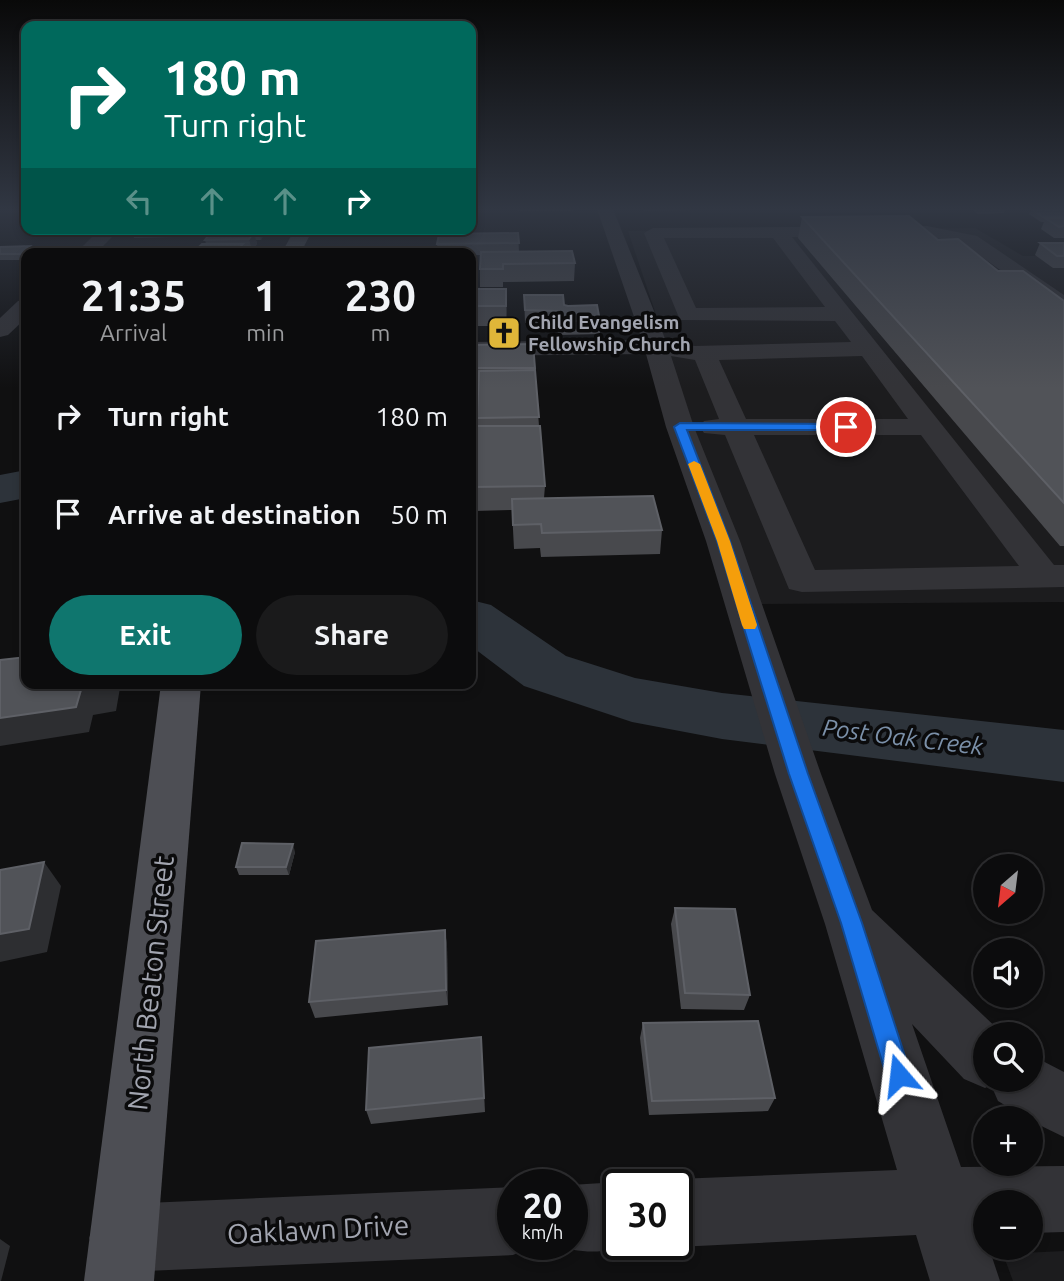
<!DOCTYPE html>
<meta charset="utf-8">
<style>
:root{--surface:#0c0c0d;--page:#1a1a1b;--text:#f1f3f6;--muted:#9a9b9d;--line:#2c2c2e;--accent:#0f766e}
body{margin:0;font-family:Ubuntu,sans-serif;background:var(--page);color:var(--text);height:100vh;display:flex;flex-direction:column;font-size:26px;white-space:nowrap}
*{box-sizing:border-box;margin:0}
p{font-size:23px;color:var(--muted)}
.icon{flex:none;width:38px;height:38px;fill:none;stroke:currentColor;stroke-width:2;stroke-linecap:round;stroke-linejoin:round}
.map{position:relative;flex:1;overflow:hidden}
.details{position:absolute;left:21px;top:248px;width:455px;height:441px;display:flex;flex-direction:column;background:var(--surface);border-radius:14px;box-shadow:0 4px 10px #0003,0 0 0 2px var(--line)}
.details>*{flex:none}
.banner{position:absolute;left:21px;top:21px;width:455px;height:214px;border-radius:14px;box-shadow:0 4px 10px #0003,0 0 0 2px var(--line);background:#00695c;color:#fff;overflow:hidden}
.needle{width:46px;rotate:208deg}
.buttons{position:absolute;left:973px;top:854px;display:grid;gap:14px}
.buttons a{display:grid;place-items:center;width:70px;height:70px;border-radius:50%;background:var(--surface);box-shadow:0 4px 10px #0003,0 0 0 2px var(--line);font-size:35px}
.speed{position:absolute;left:497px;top:1169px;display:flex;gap:14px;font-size:35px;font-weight:700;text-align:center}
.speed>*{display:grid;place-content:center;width:91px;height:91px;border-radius:50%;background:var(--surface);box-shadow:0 4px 10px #0003,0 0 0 2px var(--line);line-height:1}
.speed small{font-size:18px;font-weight:400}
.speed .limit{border:4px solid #111;border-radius:10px;background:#fff;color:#111}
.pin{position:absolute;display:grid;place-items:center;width:60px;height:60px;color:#fff;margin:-30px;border:4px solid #fff;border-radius:50%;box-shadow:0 2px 7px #0007}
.me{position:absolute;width:77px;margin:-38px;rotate:343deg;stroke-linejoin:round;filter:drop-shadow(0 0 5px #0008)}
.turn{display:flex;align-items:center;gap:24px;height:147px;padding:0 28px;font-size:32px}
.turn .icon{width:91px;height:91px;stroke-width:2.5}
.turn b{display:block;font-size:49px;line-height:60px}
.lanes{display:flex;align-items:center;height:66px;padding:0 28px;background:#0003;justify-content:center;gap:35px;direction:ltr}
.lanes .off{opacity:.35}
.eta{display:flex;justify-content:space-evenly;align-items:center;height:119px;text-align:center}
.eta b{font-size:42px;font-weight:700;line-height:49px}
.button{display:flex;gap:14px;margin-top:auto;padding:14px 28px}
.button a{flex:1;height:80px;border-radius:42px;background:var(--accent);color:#fff;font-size:28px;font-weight:700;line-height:80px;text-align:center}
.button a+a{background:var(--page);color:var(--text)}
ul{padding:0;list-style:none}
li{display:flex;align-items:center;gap:21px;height:98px;padding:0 28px}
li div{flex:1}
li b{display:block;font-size:26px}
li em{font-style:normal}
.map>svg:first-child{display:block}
.built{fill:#1c1c1e}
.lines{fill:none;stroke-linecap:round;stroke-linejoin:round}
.river{fill:#2d333a;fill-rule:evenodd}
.minor{fill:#333337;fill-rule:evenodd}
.major{fill:#4d4e54;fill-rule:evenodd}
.wall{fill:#48494d}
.shaded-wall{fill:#2d2e31}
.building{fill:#515358;stroke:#5e6066;stroke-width:2}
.route{fill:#1a73e8;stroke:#114b97;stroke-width:2}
.slow{fill:#f59e0b}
.labels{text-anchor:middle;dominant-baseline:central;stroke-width:7;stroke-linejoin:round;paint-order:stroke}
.far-poi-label{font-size:19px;font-weight:bold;fill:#a2a5b0;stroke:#0b0b0c;text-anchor:start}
.water-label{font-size:24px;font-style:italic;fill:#7b90a9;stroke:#0b0b0c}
.near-street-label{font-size:28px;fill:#a2a5b0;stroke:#0b0b0c}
</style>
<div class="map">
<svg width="1064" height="1281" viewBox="0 0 1064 1281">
<rect width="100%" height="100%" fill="#101011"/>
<g class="built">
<polygon points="975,228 1023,256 1064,256 1064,602 753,604 628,231"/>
<polygon points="1064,1251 1064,1281 1013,1281 1003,1254"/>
</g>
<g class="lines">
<g class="river">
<polygon points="26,470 26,498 0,503 0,475"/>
<polygon points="471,600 491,605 566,656 635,678 722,693 1064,730 1064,782 722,739 632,722 524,686 471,646"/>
</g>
<g class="minor">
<path d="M597,209H613L666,341L695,346L851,342L835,321L680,320L644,233L653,228L927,226L977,236L1064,295V312L1056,310L964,244L927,236L792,237L1054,565H1064V587L802,592L789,589L725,435L704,433L700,427L704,421L719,419L695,360L671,356L694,427L740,541L821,774L872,910L1003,1034H985V1080H1031V1055L1064,1072V1137L1031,1121V1118H1026L998,1101L991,1085L985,1088L964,1079L912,1024L961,1167L1064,1166V1232L1031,1233V1202H985V1248H989L1000,1281H930L916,1235L677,1247L671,1244H677V1185H664L677,1179L897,1170L825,924L775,774L706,541L666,427L646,354L471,356V342L642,340ZM664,238H773L825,307L696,308ZM862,356L908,419H746L719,360ZM754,435H921L1019,566L815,570Z"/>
<polygon points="100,229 120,229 95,254 75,254"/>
<polygon points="26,299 26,318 8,335 0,337 0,318 18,301"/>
<path d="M618,1182L624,1185H618V1244H631C607,1254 578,1254 554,1244H572L571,1185Z"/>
<polygon points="513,1187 513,1244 537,1244 513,1255 123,1272 99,1262 89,1238 99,1214 123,1204"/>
</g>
<g class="major">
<polygon points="295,229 313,229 300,254 281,254"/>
<polygon points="161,684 201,684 154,1281 84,1281"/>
</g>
</g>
<g class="wall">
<rect x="518" y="209" width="55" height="2"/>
<polygon points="644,209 702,209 702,210 644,211"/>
<polygon points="971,209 1005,209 1004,213 978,214"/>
<polygon points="1023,209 1060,209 1064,211 1064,238 1054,238 1041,229 1044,222 1041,222 1029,214 1031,210 1025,210"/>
<polygon points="802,217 938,240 998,271 1064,301 1064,546 1060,546 798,238"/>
<polygon points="132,229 180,229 180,230 174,237 134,238"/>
<polygon points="196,229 215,229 213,232 220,232 219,229 267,229 261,240 256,240 257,244 252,251 244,251 245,254 177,254 195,251 206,244 205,240 209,235 198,235"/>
<polygon points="518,233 519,252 575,263 574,281 503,282 503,287 480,287 480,255 471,255 471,254 438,254 437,244"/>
<polygon points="1040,243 1064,243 1064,268 1053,268 1035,255"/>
<polygon points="0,247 32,252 23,260 0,260"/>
<polygon points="471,289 507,307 506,326 471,326"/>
<polygon points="524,295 564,305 600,321 600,334 559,335 557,324 525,323"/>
<polygon points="533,344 539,426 545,486 544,498 662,530 660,554 541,557 540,548 514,549 512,510 474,511 473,487 478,426 478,389 471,389 471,345"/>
<polygon points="295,852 289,875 239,875 236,867"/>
<polygon points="675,908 750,995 744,1010 681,1009 671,924"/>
<polygon points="445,930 447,946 448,1005 315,1018 309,1002"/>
<polygon points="643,1023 775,1098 768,1111 649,1115 640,1038"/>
<polygon points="482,1052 485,1112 371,1124 366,1110"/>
</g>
<g class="shaded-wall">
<polygon points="172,229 180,229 174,237"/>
<polygon points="259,229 267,229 261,240"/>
<polygon points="254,232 257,244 252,251 249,239"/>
<polygon points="243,244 245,254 236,254 236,252"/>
<polygon points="30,246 32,252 30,254 26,254 26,257 23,260 21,254"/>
<polygon points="506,289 507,307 506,326"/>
<polygon points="104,684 119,684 120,688 116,711 93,715 89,732 0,746 0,718 81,690"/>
<polygon points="293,844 295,852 289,875 286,867"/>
<polygon points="44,862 61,886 47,952 0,962 0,934"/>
<polygon points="445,930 447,946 448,1005 446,990"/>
<polygon points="0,1239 10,1246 1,1281 0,1281"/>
</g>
<g class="building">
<polygon points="1031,209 1060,209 1064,211 1064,217 1043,217"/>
<polygon points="909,216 938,240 958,239 998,271 1023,271 1064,301 1064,503 802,217"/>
<polygon points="1045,218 1064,218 1064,226 1059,227"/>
<polygon points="211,232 254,232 249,239 205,240"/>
<polygon points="518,233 519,243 437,244 439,234"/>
<polygon points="1040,243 1064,243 1064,256 1057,256"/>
<polygon points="202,244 243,244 236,252 233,252 234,251 195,251"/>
<polygon points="30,246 21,254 0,254 0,247"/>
<polygon points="179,251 234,251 232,254 177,254"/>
<polygon points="572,251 575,263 503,264 503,269 480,269 481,252"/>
<rect x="471" y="289" width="35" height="17"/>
<polygon points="524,295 563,295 564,305 568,306 597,305 600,321 559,321 557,311 525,310"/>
<polygon points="533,344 535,368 471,368 471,345"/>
<polygon points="535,370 539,417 477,418 479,371"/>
<polygon points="475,426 540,426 545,486 473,487"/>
<polygon points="653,496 662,530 542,533 541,524 513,525 512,499"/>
<polygon points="26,657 26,684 104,684 104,686 81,690 76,707 0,718 0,660"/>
<polygon points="242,843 293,844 286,867 236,867"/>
<polygon points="44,862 29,929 0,934 0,870"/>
<polygon points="675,908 735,909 750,995 685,993"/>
<polygon points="445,930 446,990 309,1002 316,941"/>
<polygon points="758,1021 775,1098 652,1101 643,1023"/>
<polygon points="481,1037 484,1098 366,1110 369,1048"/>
</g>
<linearGradient id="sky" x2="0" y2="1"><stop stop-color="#090909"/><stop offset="0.54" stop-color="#313743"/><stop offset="1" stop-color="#313743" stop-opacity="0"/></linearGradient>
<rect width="1064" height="388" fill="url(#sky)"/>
<polygon class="route" points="680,423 846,424 852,427 846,430 687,430 730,541 808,774 862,923 911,1075 908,1084 899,1087 890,1084 886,1075 841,923 789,774 717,541 674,427"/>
<polygon class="slow" points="694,461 700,464 730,541 757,625 755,629 744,629 742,625 717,541 688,464"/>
<defs>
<symbol id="church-square" viewBox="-11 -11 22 22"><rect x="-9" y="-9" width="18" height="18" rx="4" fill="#dfb639" stroke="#0b0b0c"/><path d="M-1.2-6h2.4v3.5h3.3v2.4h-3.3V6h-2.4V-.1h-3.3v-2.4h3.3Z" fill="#111"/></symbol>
</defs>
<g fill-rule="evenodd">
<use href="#church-square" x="485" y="314" width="38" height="38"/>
</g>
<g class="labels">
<g class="far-poi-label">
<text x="528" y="322">Child Evangelism<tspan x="528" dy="22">Fellowship Church</tspan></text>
</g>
<g class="water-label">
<text transform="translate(903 737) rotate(7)">Post Oak Creek</text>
</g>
<g class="near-street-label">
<text transform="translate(150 983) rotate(-84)">North Beaton Street</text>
<text transform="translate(318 1229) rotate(-3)">Oaklawn Drive</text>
</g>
</g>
</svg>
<div class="buttons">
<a><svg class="needle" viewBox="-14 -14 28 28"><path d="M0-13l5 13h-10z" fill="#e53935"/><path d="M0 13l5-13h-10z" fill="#9a9b9d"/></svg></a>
<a><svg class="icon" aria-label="sound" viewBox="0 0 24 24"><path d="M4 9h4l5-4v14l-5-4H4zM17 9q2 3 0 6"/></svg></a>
<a><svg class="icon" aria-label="search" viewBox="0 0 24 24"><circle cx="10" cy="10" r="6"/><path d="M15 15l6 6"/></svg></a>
<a>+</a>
<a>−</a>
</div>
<div class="speed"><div>20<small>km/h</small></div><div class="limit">30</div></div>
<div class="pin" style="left:846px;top:427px;background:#d93025"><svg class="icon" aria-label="arrive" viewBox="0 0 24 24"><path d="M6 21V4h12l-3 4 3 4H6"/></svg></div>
<svg class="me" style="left:899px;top:1075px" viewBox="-20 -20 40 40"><path d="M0-17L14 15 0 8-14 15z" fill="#1a73e8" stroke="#fff" stroke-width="4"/></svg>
<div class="banner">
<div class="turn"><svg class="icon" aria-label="right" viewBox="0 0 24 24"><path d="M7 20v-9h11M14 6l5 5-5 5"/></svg><div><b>180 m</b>Turn right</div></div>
<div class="lanes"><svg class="icon off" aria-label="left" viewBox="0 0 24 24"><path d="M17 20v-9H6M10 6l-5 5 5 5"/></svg><svg class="icon off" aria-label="ahead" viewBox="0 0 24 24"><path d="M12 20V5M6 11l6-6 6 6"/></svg><svg class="icon off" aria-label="ahead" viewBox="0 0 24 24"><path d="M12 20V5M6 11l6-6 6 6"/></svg><svg class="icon" aria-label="right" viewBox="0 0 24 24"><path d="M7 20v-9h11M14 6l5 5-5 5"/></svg></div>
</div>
<section class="details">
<div class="eta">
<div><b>21:35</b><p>Arrival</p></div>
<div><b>1</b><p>min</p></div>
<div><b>230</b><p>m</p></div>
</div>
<ul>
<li><svg class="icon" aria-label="right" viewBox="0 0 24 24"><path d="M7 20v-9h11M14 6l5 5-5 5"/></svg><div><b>Turn right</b></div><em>180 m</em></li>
<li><svg class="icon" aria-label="arrive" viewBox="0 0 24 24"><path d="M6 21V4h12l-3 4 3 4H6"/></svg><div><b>Arrive at destination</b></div><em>50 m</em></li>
</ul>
<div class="button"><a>Exit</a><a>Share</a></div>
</section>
</div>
